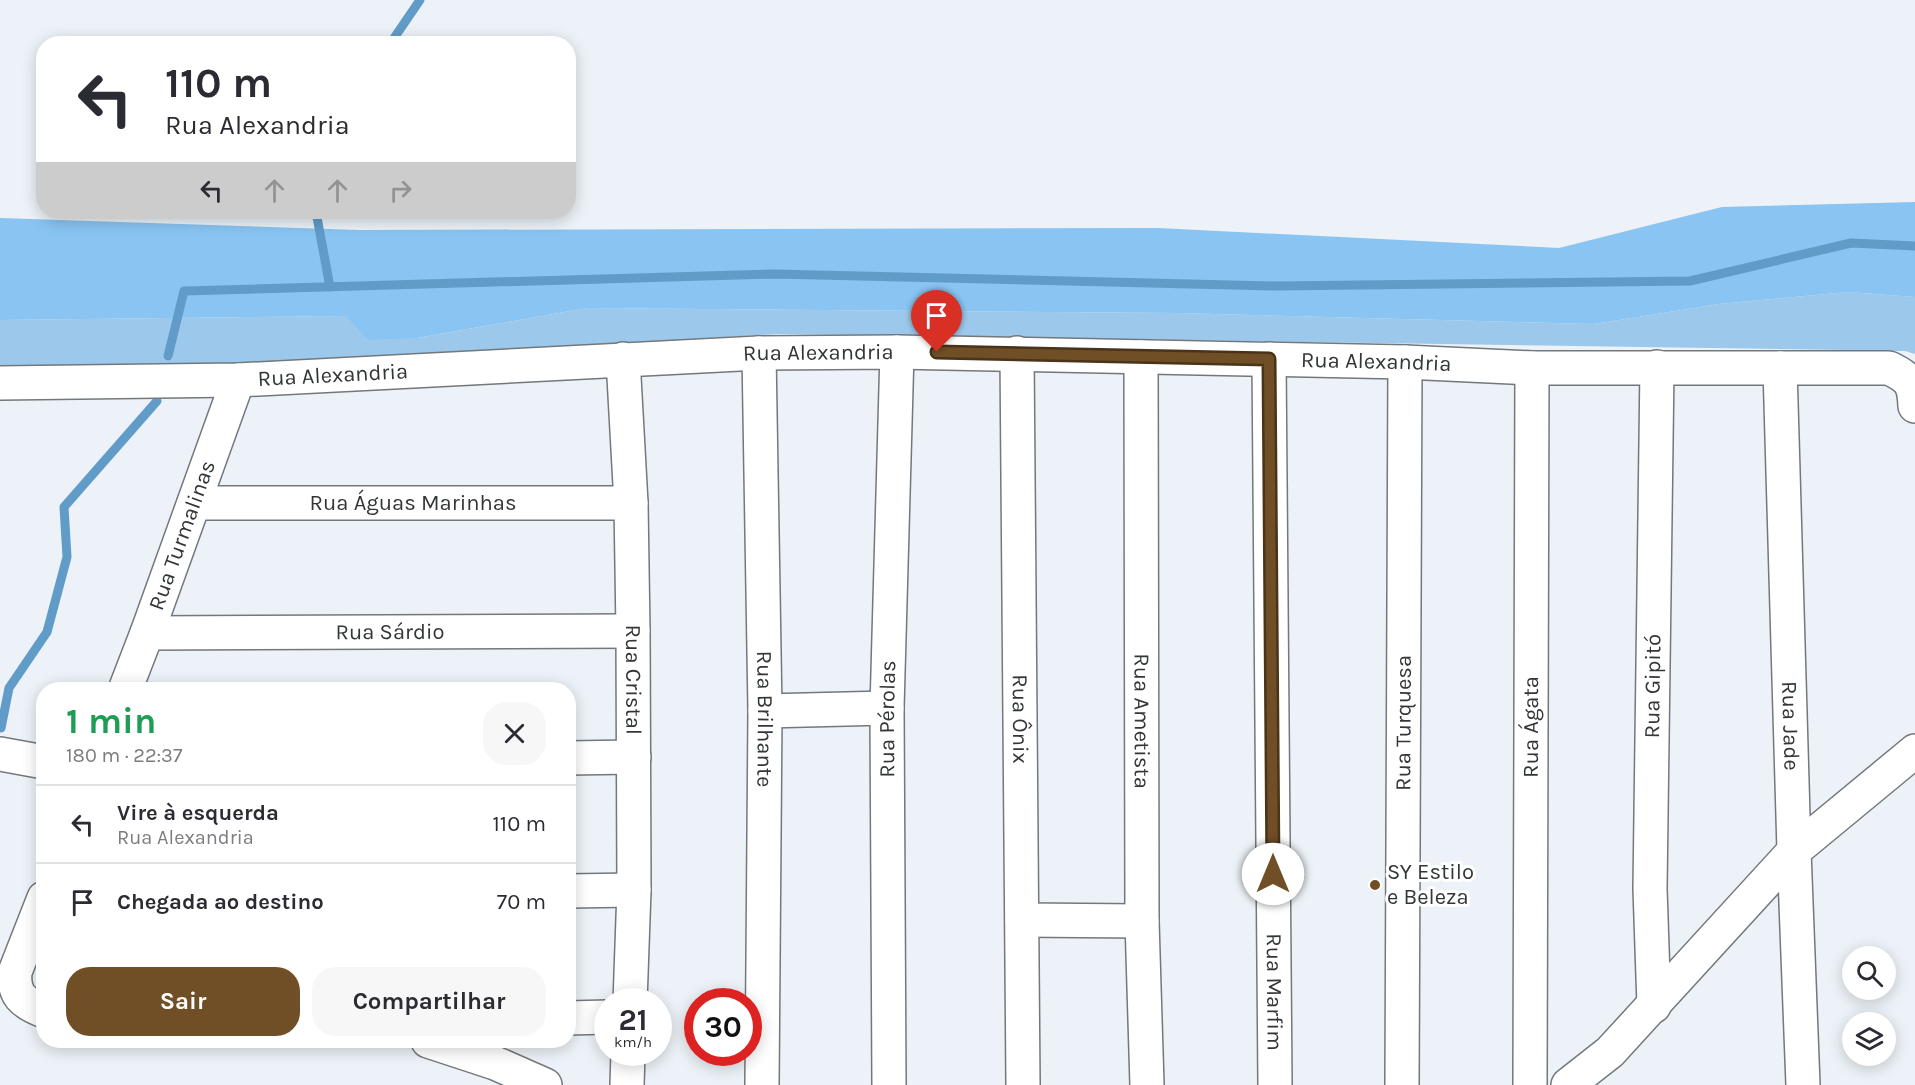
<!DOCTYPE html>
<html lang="pt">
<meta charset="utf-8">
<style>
:root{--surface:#fff;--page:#f7f7f7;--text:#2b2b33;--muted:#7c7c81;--line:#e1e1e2;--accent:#704f26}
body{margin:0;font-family:Karla,sans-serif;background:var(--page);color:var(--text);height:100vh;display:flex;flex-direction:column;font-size:22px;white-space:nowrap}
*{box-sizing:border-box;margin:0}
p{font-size:20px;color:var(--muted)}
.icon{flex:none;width:33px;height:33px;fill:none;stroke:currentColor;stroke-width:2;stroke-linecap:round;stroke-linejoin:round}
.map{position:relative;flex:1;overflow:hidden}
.drawer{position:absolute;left:36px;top:682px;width:540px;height:366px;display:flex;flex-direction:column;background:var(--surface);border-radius:24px;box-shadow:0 3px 15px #0003}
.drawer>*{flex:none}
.hud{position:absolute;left:36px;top:36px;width:540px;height:183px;border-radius:24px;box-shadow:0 3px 15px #0003;background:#fff;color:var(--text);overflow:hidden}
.controls{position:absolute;left:1842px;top:946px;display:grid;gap:12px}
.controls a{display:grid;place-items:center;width:54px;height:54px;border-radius:50%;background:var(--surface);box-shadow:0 3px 15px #0003;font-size:30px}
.speed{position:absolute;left:594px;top:988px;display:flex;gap:12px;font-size:30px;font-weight:700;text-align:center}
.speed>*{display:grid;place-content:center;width:78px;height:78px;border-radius:50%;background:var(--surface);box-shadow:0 3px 15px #0003;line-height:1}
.speed small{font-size:15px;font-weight:400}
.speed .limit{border:9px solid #d22;background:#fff;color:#111}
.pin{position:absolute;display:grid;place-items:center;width:51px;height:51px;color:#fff;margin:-62px -26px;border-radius:50% 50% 50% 0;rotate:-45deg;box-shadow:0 0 6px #0007}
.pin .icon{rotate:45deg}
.me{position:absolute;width:66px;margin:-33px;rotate:0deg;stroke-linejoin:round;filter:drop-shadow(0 0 4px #0008)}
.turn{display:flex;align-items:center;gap:21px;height:126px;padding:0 30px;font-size:27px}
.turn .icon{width:78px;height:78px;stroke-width:2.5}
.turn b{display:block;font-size:42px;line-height:51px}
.lanes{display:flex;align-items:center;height:57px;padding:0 30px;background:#0003;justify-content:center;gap:30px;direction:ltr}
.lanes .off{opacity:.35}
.round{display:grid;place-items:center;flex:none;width:63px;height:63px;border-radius:24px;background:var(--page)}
.head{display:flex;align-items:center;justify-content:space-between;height:102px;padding:0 30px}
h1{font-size:36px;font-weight:700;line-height:45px;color:#1e9e55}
.button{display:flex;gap:12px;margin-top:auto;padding:12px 30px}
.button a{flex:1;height:69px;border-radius:24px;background:var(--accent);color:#fff;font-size:24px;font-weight:700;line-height:69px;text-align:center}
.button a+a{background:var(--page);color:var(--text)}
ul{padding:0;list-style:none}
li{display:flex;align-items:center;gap:18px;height:78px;padding:0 30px;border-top:2px solid var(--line)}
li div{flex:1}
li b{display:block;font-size:22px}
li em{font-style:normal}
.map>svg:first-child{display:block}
.green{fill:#9cc8eb}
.forest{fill:#89c4f2}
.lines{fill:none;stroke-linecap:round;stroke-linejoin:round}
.stream{stroke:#619cc8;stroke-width:9}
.minor-casing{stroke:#72787c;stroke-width:36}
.major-casing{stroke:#72787c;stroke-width:36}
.minor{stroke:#fff;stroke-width:33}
.major{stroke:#fff;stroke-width:33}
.route-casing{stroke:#493319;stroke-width:15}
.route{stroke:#704f26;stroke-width:10}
.poi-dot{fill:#704f26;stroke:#fff;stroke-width:2}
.labels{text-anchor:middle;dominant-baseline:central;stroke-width:6;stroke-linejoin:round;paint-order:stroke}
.street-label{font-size:22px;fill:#333637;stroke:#fff}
.poi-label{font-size:22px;fill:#333637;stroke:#fff;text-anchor:start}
</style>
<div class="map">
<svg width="1915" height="1085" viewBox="0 0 1915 1085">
<rect width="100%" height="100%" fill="#ecf2f7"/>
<polygon class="green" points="1848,292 1915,297 1915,354 1905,351 778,334 297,362 0,368 0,320 346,316 417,338 587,308 1177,313 1594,324 1719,304"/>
<polygon class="forest" points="1915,202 1915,297 1848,292 1719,304 1594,324 1177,313 587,308 417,338 368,340 346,316 0,320 0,218 359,230 1158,228 1559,248 1722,207"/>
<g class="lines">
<g class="stream">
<polyline points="390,44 420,0"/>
<polyline points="316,212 330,287"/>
<polyline points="168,356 184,291 775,274 1277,286 1690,281 1851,243 1915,246"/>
<polyline points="1,728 9,688 47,632 67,557 64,507 157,401"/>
</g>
<defs>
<g id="minor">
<path id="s1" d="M759,353L765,711L762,1085"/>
<path id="s2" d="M1017,353L1023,1085"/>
<path id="s3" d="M1141,357L1142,921L1147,1085"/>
<path id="s4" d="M623,359L631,503L633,631L634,890L630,1002"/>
<path id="s5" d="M1269,359L1275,1085"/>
<path id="s6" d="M1780,368L1794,851L1803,1085"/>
<path id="s7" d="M0,383L238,380L759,353L897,352L1405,362L1532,368H1889C1910,378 1914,383 1915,406"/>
<path id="s8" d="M194,503H631"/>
<path id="s9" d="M147,633L633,631"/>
<path id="s10" d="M125,690L147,633L238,380"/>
<polyline points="765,711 887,708"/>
<polyline points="0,754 44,762"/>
<polyline points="568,758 634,757"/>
<polyline points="568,891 634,890"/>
<path d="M44,898L15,972C13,995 23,1003 44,1011"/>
<polyline points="1022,920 1142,921"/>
<path id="s11" d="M1654,1006L1650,889L1657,367"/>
<polyline points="568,1018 608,1017"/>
<polyline points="428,1041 495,1063 545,1085"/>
<polyline points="627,1085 628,1053"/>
<path id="s12" d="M889,1085L887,708L897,352"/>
<path id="s13" d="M1402,1085L1405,362"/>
<path id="s14" d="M1530,1085L1532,368"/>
</g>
<polyline id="major" points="1568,1085 1610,1052 1794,851 1915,751"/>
</defs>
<use href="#minor" class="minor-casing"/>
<use href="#major" class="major-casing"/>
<use href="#minor" class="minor"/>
<use href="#major" class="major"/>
</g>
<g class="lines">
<defs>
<polyline id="route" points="937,352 1269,359 1273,874"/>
</defs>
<use href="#route" class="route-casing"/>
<use href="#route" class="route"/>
</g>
<circle class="poi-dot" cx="1375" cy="885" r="6"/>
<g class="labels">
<g class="street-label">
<text stroke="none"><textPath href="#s7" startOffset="819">Rua Alexandria</textPath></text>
<text stroke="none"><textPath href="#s7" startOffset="1377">Rua Alexandria</textPath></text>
<text stroke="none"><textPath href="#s7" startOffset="333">Rua Alexandria</textPath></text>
<text stroke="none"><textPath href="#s8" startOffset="219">Rua Águas Marinhas</textPath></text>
<text stroke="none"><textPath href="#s10" startOffset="165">Rua Turmalinas</textPath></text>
<text stroke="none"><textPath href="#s9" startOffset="243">Rua Sárdio</textPath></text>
<text stroke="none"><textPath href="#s4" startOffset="321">Rua Cristal</textPath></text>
<text stroke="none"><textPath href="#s11" startOffset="320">Rua Gipitó</textPath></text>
<text stroke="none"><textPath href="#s12" startOffset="366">Rua Pérolas</textPath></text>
<text stroke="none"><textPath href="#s1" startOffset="366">Rua Brilhante</textPath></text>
<text stroke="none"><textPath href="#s2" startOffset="366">Rua Ônix</textPath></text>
<text stroke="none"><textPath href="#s3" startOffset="364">Rua Ametista</textPath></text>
<text stroke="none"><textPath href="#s13" startOffset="362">Rua Turquesa</textPath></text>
<text stroke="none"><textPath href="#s14" startOffset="358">Rua Ágata</textPath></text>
<text stroke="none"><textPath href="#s6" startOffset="358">Rua Jade</textPath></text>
<text stroke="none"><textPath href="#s5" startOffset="633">Rua Marfim</textPath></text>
</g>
<g class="poi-label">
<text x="1387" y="872">SY Estilo<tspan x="1387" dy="25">e Beleza</tspan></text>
</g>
</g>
</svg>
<div class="controls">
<a><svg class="icon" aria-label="search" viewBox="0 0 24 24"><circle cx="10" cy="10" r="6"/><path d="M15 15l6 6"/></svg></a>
<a><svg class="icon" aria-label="layers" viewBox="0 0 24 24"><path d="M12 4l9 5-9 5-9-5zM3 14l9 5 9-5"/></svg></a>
</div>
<div class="speed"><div>21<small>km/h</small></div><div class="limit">30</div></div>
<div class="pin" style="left:937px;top:352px;background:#d93025"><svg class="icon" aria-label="arrive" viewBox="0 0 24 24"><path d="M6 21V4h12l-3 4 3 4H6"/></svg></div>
<svg class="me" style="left:1273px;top:874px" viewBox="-20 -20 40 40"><circle r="19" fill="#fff"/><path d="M0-13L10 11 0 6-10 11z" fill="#704f26"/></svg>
<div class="hud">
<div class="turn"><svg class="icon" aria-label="left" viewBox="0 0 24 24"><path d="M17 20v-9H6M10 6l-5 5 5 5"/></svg><div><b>110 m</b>Rua Alexandria</div></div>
<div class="lanes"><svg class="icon" aria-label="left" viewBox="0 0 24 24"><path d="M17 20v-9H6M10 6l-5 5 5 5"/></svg><svg class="icon off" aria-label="ahead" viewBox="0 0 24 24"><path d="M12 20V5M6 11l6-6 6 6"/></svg><svg class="icon off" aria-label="ahead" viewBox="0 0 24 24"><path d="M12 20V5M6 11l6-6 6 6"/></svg><svg class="icon off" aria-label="right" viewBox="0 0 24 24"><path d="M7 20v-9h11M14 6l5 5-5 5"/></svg></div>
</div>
<section class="drawer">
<div class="head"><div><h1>1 min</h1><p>180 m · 22:37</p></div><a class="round"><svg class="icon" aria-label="close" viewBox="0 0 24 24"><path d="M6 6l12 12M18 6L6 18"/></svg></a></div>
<ul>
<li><svg class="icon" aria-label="left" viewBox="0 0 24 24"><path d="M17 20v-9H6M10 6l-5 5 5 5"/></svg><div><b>Vire à esquerda</b><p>Rua Alexandria</p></div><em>110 m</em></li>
<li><svg class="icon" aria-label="arrive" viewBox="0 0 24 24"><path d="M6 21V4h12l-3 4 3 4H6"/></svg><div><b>Chegada ao destino</b></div><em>70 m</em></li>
</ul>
<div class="button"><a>Sair</a><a>Compartilhar</a></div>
</section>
</div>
